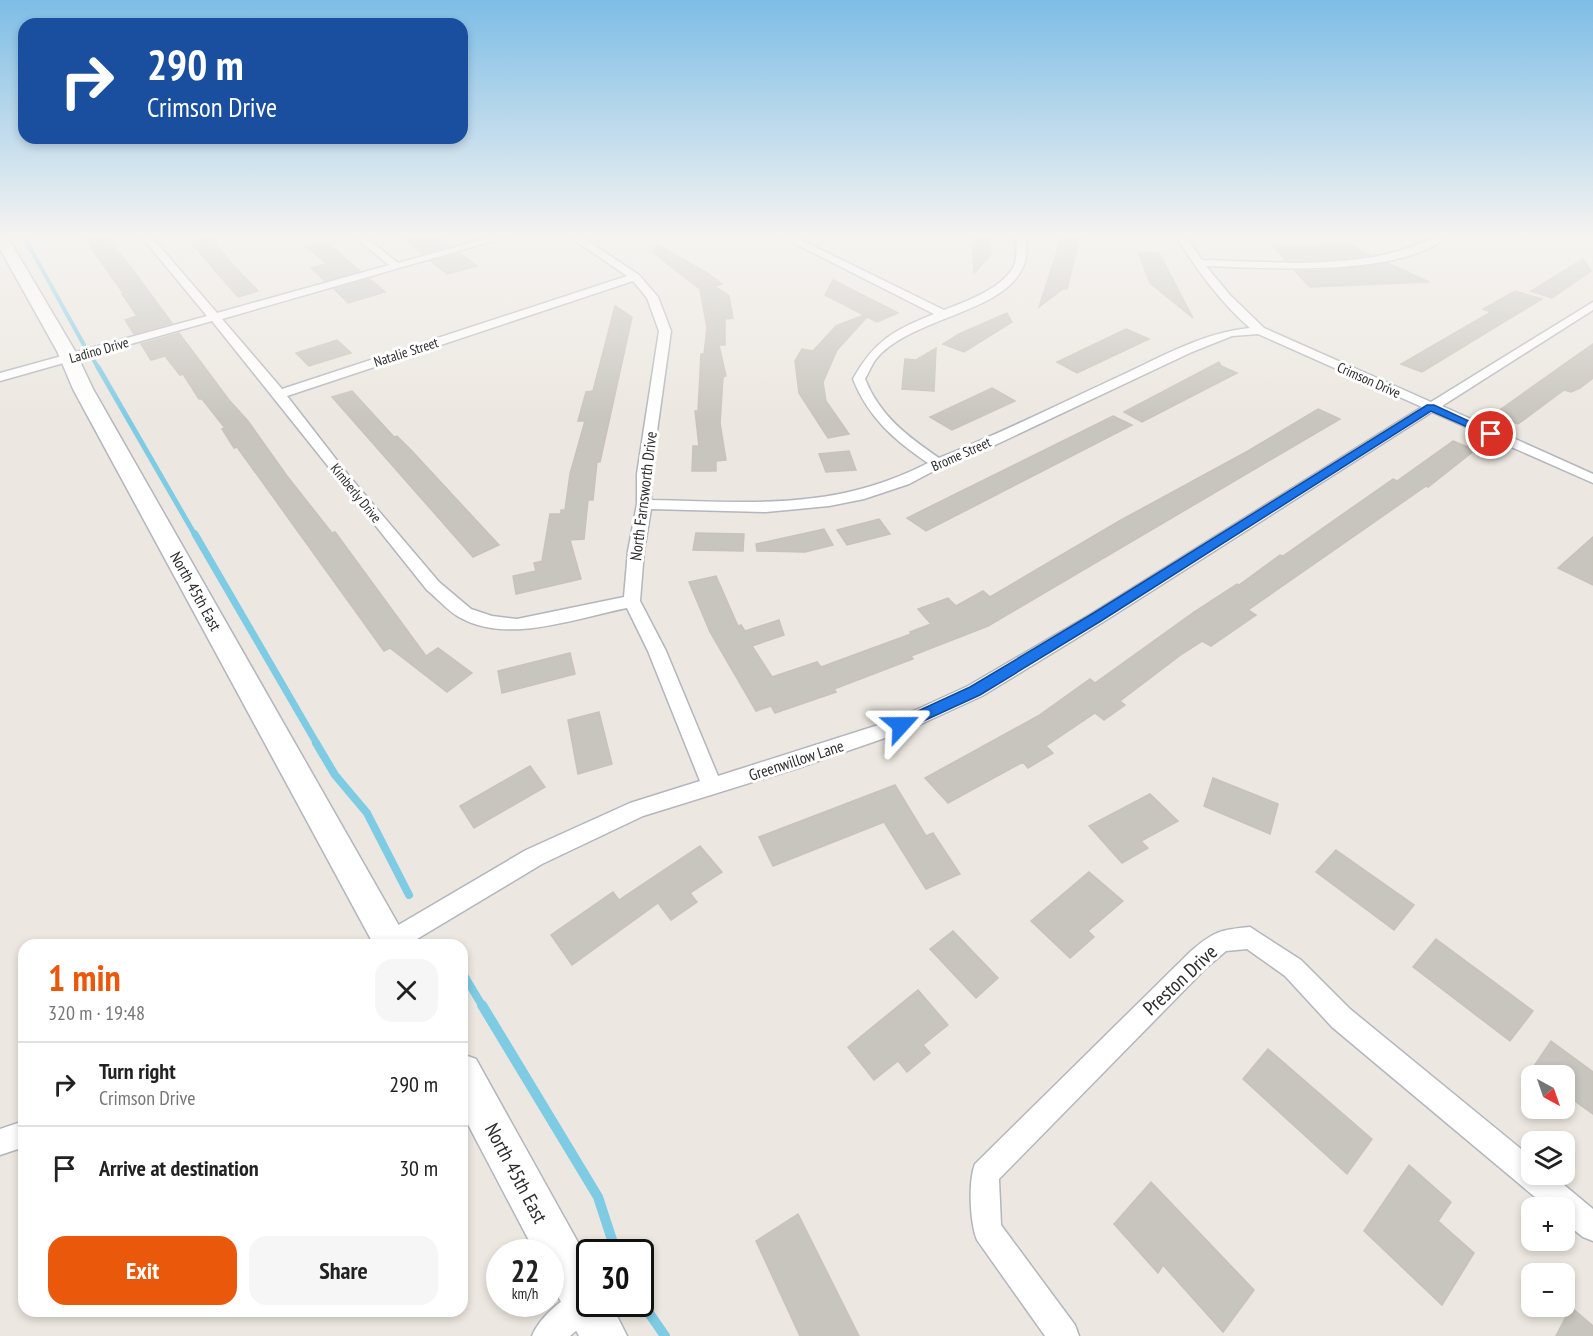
<!DOCTYPE html>
<meta charset="utf-8">
<style>
:root{--surface:#fff;--page:#f6f6f6;--text:#222;--muted:#767676;--line:#e0e0e0;--accent:#ea580c}
body{margin:0;font-family:"PT Sans Narrow",sans-serif;background:var(--page);color:var(--text);height:100vh;display:flex;flex-direction:column;font-size:22px;white-space:nowrap}
*{box-sizing:border-box;margin:0}
p{font-size:20px;color:var(--muted)}
.icon{flex:none;width:33px;height:33px;fill:none;stroke:currentColor;stroke-width:2;stroke-linecap:round;stroke-linejoin:round}
.map{position:relative;flex:1;overflow:hidden}
.details{position:absolute;left:18px;top:939px;width:450px;height:378px;display:flex;flex-direction:column;background:var(--surface);border-radius:18px;box-shadow:0 3px 9px #0003}
.details>*{flex:none}
.guide{position:absolute;left:18px;top:18px;width:450px;height:126px;border-radius:18px;box-shadow:0 3px 9px #0003;background:#1a4fa0;color:#fff;overflow:hidden}
.needle{width:39px;rotate:140deg}
.tools{position:absolute;left:1521px;top:1065px;display:grid;gap:12px}
.tools a{display:grid;place-items:center;width:54px;height:54px;border-radius:12px;background:var(--surface);box-shadow:0 3px 9px #0003;font-size:30px}
.speed{position:absolute;left:486px;top:1239px;display:flex;gap:12px;font-size:30px;font-weight:700;text-align:center}
.speed>*{display:grid;place-content:center;width:78px;height:78px;border-radius:50%;background:var(--surface);box-shadow:0 3px 9px #0003;line-height:1}
.speed small{font-size:15px;font-weight:400}
.speed .limit{border:3px solid #111;border-radius:9px;background:#fff;color:#111}
.pin{position:absolute;display:grid;place-items:center;width:51px;height:51px;color:#fff;margin:-26px;border:3px solid #fff;border-radius:50%;box-shadow:0 2px 6px #0007}
.me{position:absolute;width:66px;margin:-33px;rotate:66deg;stroke-linejoin:round;filter:drop-shadow(0 0 4px #0008)}
.turn{display:flex;align-items:center;gap:21px;height:126px;padding:0 30px;font-size:27px}
.turn .icon{width:78px;height:78px;stroke-width:2.5}
.turn b{display:block;font-size:42px;line-height:51px}
.round{display:grid;place-items:center;flex:none;width:63px;height:63px;border-radius:18px;background:var(--page)}
.overview{display:flex;align-items:center;justify-content:space-between;height:102px;padding:0 30px}
h1{font-size:36px;font-weight:700;line-height:45px;color:var(--accent)}
.cta{display:flex;gap:12px;margin-top:auto;padding:12px 30px}
.cta a{flex:1;height:69px;border-radius:18px;background:var(--accent);color:#fff;font-size:24px;font-weight:700;line-height:69px;text-align:center}
.cta a+a{background:var(--page);color:var(--text)}
ul{padding:0;list-style:none}
li{display:flex;align-items:center;gap:18px;height:84px;padding:0 30px;border-top:2px solid var(--line)}
li div{flex:1}
li b{display:block;font-size:22px}
li em{font-style:normal}
.map>svg:first-child{display:block}
.lines{fill:none;stroke-linecap:round;stroke-linejoin:round}
.stream-far4{stroke:#7ecbe4;stroke-width:4}
.stream-far3{stroke:#7ecbe4;stroke-width:5}
.stream-far2{stroke:#7ecbe4;stroke-width:7}
.stream-far1{stroke:#7ecbe4;stroke-width:8}
.stream{stroke:#7ecbe4;stroke-width:10}
.building{fill:#c8c5be;stroke:#c8c3ba;stroke-width:1.5}
.minor-casing{stroke:#b3b6be;stroke-width:3}
.secondary-casing{stroke:#b3b6be;stroke-width:3}
.minor{fill:#fff;fill-rule:evenodd}
.secondary{fill:#fff;fill-rule:evenodd}
.route{fill:#1a73e8;stroke:#114b97;stroke-width:1.5}
.labels{text-anchor:middle;dominant-baseline:central;stroke-width:6;stroke-linejoin:round;paint-order:stroke}
.far-street-label{font-size:14px;fill:#2c2c2c;stroke:#fff}
.street-label{font-size:16px;fill:#2c2c2c;stroke:#fff}
.near-street-label{font-size:20px;fill:#2c2c2c;stroke:#fff}
</style>
<div class="map">
<svg width="1593" height="1336" viewBox="0 0 1593 1336">
<rect width="100%" height="100%" fill="#ece7e0"/>
<g class="lines">
<g class="stream-far4">
<polyline points="23,235 84,345"/>
<polyline points="93,359 99,369"/>
</g>
<polyline class="stream-far3" points="98,367 195,535"/>
<polyline class="stream-far2" points="195,534 317,744"/>
<g class="stream-far1">
<polyline points="316,743 335,775 367,813 409,895"/>
<polyline points="462,972 483,1007"/>
</g>
<g class="stream">
<polyline points="482,1005 598,1197 616,1252"/>
<polyline points="640,1300 665,1336"/>
</g>
</g>
<g class="building">
<polygon points="85,235 107,235 172,323 134,334 125,320 137,316 122,294 124,294 91,248 94,247"/>
<polygon points="398,235 435,235 450,246 422,254"/>
<polygon points="1062,236 1080,236 1067,289 1063,289 1039,307"/>
<polygon points="972,237 989,238 991,255 974,273"/>
<polygon points="210,238 234,266 258,291 238,297 191,243"/>
<polygon points="327,242 354,266 360,271 325,281 311,268 327,264 306,247"/>
<polygon points="1343,242 1371,255 1338,259 1285,260 1272,245 1311,246"/>
<polygon points="657,244 707,273 722,284 715,286 729,296 733,318 725,319 725,345 719,345 726,376 723,377 720,423 726,460 716,461 716,471 692,471 693,446 699,446 695,411 698,411 701,354 704,354 707,328 700,289 652,252"/>
<polygon points="1138,252 1159,253 1193,318 1150,283"/>
<polygon points="460,253 477,266 447,274 431,261"/>
<polygon points="1583,259 1591,271 1552,298 1531,291"/>
<polygon points="1388,263 1429,282 1310,287 1295,271 1333,270"/>
<polygon points="370,279 385,292 348,303 334,289"/>
<polygon points="833,280 898,313 877,322 867,317 837,350 823,382 826,401 849,434 828,438 799,393 795,361 802,349 813,351 836,326 864,315 825,295"/>
<polygon points="1515,291 1542,299 1422,372 1401,364 1491,312 1483,309"/>
<polygon points="615,306 632,317 600,462 597,462 593,500 588,500 584,539 570,540 581,579 516,594 513,576 536,571 534,563 542,561 550,514 561,514 561,510 565,510 570,474 585,421 578,421 586,392 593,391"/>
<polygon points="1007,313 1012,322 964,352 943,344 959,334"/>
<polygon points="1126,329 1149,339 1077,373 1057,362"/>
<polygon points="179,333 229,400 248,421 287,476 332,533 335,532 426,656 438,648 472,673 447,692 390,648 384,651 237,447 234,448 222,429 225,428 202,399 199,399 183,374 180,375 165,356 151,360 141,344"/>
<polygon points="337,340 351,353 309,366 296,353"/>
<polygon points="1593,344 1593,378 1580,388 1571,392 1564,390 1518,424 1494,414"/>
<polygon points="936,348 934,391 902,389 905,359 916,360"/>
<polygon points="1219,362 1221,366 1237,373 1142,422 1124,412"/>
<polygon points="992,388 1015,401 952,430 930,417"/>
<polygon points="352,391 394,437 397,436 411,450 499,545 473,557 332,397"/>
<polygon points="1318,409 1340,419 988,626 911,656 913,659 834,689 836,692 775,713 771,706 756,711 710,632 689,582 716,576 738,626 741,625 745,631 779,620 784,635 752,646 772,677 817,662 821,667 911,634 910,632 931,624 918,609 948,598 956,606 983,591 990,597 1121,520 1248,451"/>
<polygon points="1113,416 1132,425 926,531 907,518"/>
<polygon points="1453,441 1475,450 1428,487 1426,486 1248,610 1256,615 1211,646 1202,641 1182,654 1120,701 1125,705 1104,720 1095,713 1046,746 1053,753 1028,768 1023,762 948,803 925,778 1038,716 1090,679 1095,683 1194,612 1237,584 1239,585 1280,555 1283,556 1393,479 1397,481"/>
<polygon points="849,451 856,470 826,472 819,454"/>
<polygon points="879,519 890,534 847,545 837,530"/>
<polygon points="824,529 833,545 805,552 757,551 756,544"/>
<polygon points="696,533 744,534 743,551 693,550"/>
<polygon points="1593,537 1593,585 1558,568"/>
<polygon points="570,653 575,674 502,693 498,671"/>
<polygon points="599,712 612,764 578,774 568,720"/>
<polygon points="530,766 545,787 474,828 460,806"/>
<polygon points="1213,778 1278,804 1270,834 1204,806"/>
<polygon points="895,785 926,836 933,833 960,874 926,889 884,822 773,866 759,837"/>
<polygon points="1150,794 1178,821 1141,841 1148,848 1122,863 1089,826"/>
<polygon points="700,846 722,872 690,893 697,902 671,920 658,903 572,965 551,935 613,892 619,900"/>
<polygon points="1336,850 1414,905 1394,930 1316,872"/>
<polygon points="1089,872 1123,901 1088,931 1094,937 1070,958 1031,921"/>
<polygon points="953,931 998,978 976,998 930,949"/>
<polygon points="1436,939 1533,1011 1510,1041 1413,967"/>
<polygon points="918,990 948,1025 923,1045 930,1053 907,1072 898,1061 874,1080 848,1047"/>
<polygon points="1551,1041 1593,1072 1593,1114 1564,1093 1564,1076 1541,1076 1532,1069"/>
<polygon points="1268,1049 1372,1139 1347,1174 1243,1079"/>
<polygon points="1409,1165 1451,1202 1438,1221 1474,1253 1442,1305 1364,1231"/>
<polygon points="1151,1182 1254,1290 1223,1332 1163,1265 1158,1273 1114,1224"/>
<polygon points="798,1214 859,1336 800,1336 756,1241"/>
<polygon points="1571,1307 1593,1326 1593,1336 1556,1336"/>
</g>
<g class="lines">
<defs>
<g id="minor">
<path d="M140,235H150L217,313L389,265L352,235H363L398,263L498,235H514L222,319L282,389L627,276L567,235H579L639,275L658,297L671,331L651,474V500C752,502 835,511 928,463C894,440 868,417 853,379C874,341 894,330 934,314L778,235H791L944,310C967,301 999,290 1013,268C1018,259 1016,245 1017,235H1027C1026,245 1028,258 1023,267C1002,314 911,317 876,359C872,364 869,372 865,379C880,416 907,436 939,458C1001,433 1062,403 1122,375C1163,356 1205,332 1250,328C1219,301 1196,268 1175,235H1185L1202,260C1253,261 1306,266 1358,259C1376,257 1394,253 1411,247C1425,242 1434,235 1450,235C1400,278 1269,268 1206,266L1230,295L1264,328L1431,402L1593,302V310L1442,406L1593,474V483L1432,412L1103,622L982,696L908,730L798,768L643,816L542,864L407,945H374L378,937L526,850L630,803L700,781L648,651L627,608C576,618 507,645 459,617C448,611 437,598 427,590L212,321L0,381V373L207,316ZM633,281L647,298L659,331L637,474V504L628,551L624,597L517,619L492,616L471,609L439,582L349,476L287,396ZM1258,334L1422,407L1091,614L968,686L894,720L718,776L666,651L640,601L644,551L651,509L766,512L829,506L864,499L909,484L943,466L995,445L1192,352L1232,336Z"/>
<path d="M1250,927L1301,960L1350,1009L1532,1158V1174H1551L1593,1209V1241L1583,1237L1564,1222V1208H1548L1332,1027L1285,976L1247,949L1226,951L1207,967L999,1179L1001,1225L1075,1325L1079,1336H1045L977,1240C970,1223 968,1182 975,1164L1191,951C1215,931 1219,930 1250,927Z"/>
<polygon points="24,1121 24,1147 0,1155 0,1129"/>
<path d="M586,1287L590,1288V1304H600L597,1313L570,1336H532C540,1316 566,1295 586,1287Z"/>
</g>
<g id="secondary">
<polygon points="0,235 7,236 75,351 93,389 410,945 374,945 73,389 57,351 0,249"/>
<polygon points="462,1054 476,1059 590,1264 590,1304 611,1304 627,1336 579,1336 550,1281 550,1252 535,1252 462,1113"/>
</g>
</defs>
<use href="#minor" class="minor-casing"/>
<use href="#secondary" class="secondary-casing"/>
<use href="#minor" class="minor"/>
<use href="#secondary" class="secondary"/>
</g>
<linearGradient id="sky" x2="0" y2="1"><stop stop-color="#7dbde6"/><stop offset="0.56" stop-color="#f6f4f1"/><stop offset="1" stop-color="#f6f4f1" stop-opacity="0"/></linearGradient>
<rect width="1593" height="422" fill="url(#sky)"/>
<polygon class="route" points="1427,405 1434,405 1497,434 1488,436 1431,411 1101,621 980,695 906,729 896,729 894,725 896,721 970,687 1092,614"/>
<g class="labels">
<g class="far-street-label">
<text transform="translate(99 350) rotate(-16)">Ladino Drive</text>
<text transform="translate(406 352) rotate(-18)">Natalie Street</text>
<text transform="translate(1369 380) rotate(24)">Crimson Drive</text>
<text transform="translate(961 454) rotate(-24)">Brome Street</text>
<text transform="translate(356 493) rotate(51)">Kimberly Drive</text>
</g>
<g class="street-label">
<text transform="translate(643 496) rotate(-83)">North Farnsworth Drive</text>
<text transform="translate(196 591) rotate(61)">North 45th East</text>
<text transform="translate(796 760) rotate(-18)">Greenwillow Lane</text>
</g>
<g class="near-street-label">
<text transform="translate(1180 980) rotate(-43)">Preston Drive</text>
<text transform="translate(516 1173) rotate(62)">North 45th East</text>
</g>
</g>
</svg>
<div class="tools">
<a><svg class="needle" viewBox="-14 -14 28 28"><path d="M0-13l5 13h-10z" fill="#e53935"/><path d="M0 13l5-13h-10z" fill="#767676"/></svg></a>
<a><svg class="icon" aria-label="layers" viewBox="0 0 24 24"><path d="M12 4l9 5-9 5-9-5zM3 14l9 5 9-5"/></svg></a>
<a>+</a>
<a>−</a>
</div>
<div class="speed"><div>22<small>km/h</small></div><div class="limit">30</div></div>
<div class="pin" style="left:1491px;top:434px;background:#d93025"><svg class="icon" aria-label="arrive" viewBox="0 0 24 24"><path d="M6 21V4h12l-3 4 3 4H6"/></svg></div>
<svg class="me" style="left:901px;top:725px" viewBox="-20 -20 40 40"><path d="M0-17L14 15 0 8-14 15z" fill="#1a73e8" stroke="#fff" stroke-width="4"/></svg>
<div class="guide">
<div class="turn"><svg class="icon" aria-label="right" viewBox="0 0 24 24"><path d="M7 20v-9h11M14 6l5 5-5 5"/></svg><div><b>290 m</b>Crimson Drive</div></div>
</div>
<section class="details">
<div class="overview"><div><h1>1 min</h1><p>320 m · 19:48</p></div><a class="round"><svg class="icon" aria-label="close" viewBox="0 0 24 24"><path d="M6 6l12 12M18 6L6 18"/></svg></a></div>
<ul>
<li><svg class="icon" aria-label="right" viewBox="0 0 24 24"><path d="M7 20v-9h11M14 6l5 5-5 5"/></svg><div><b>Turn right</b><p>Crimson Drive</p></div><em>290 m</em></li>
<li><svg class="icon" aria-label="arrive" viewBox="0 0 24 24"><path d="M6 21V4h12l-3 4 3 4H6"/></svg><div><b>Arrive at destination</b></div><em>30 m</em></li>
</ul>
<div class="cta"><a>Exit</a><a>Share</a></div>
</section>
</div>
